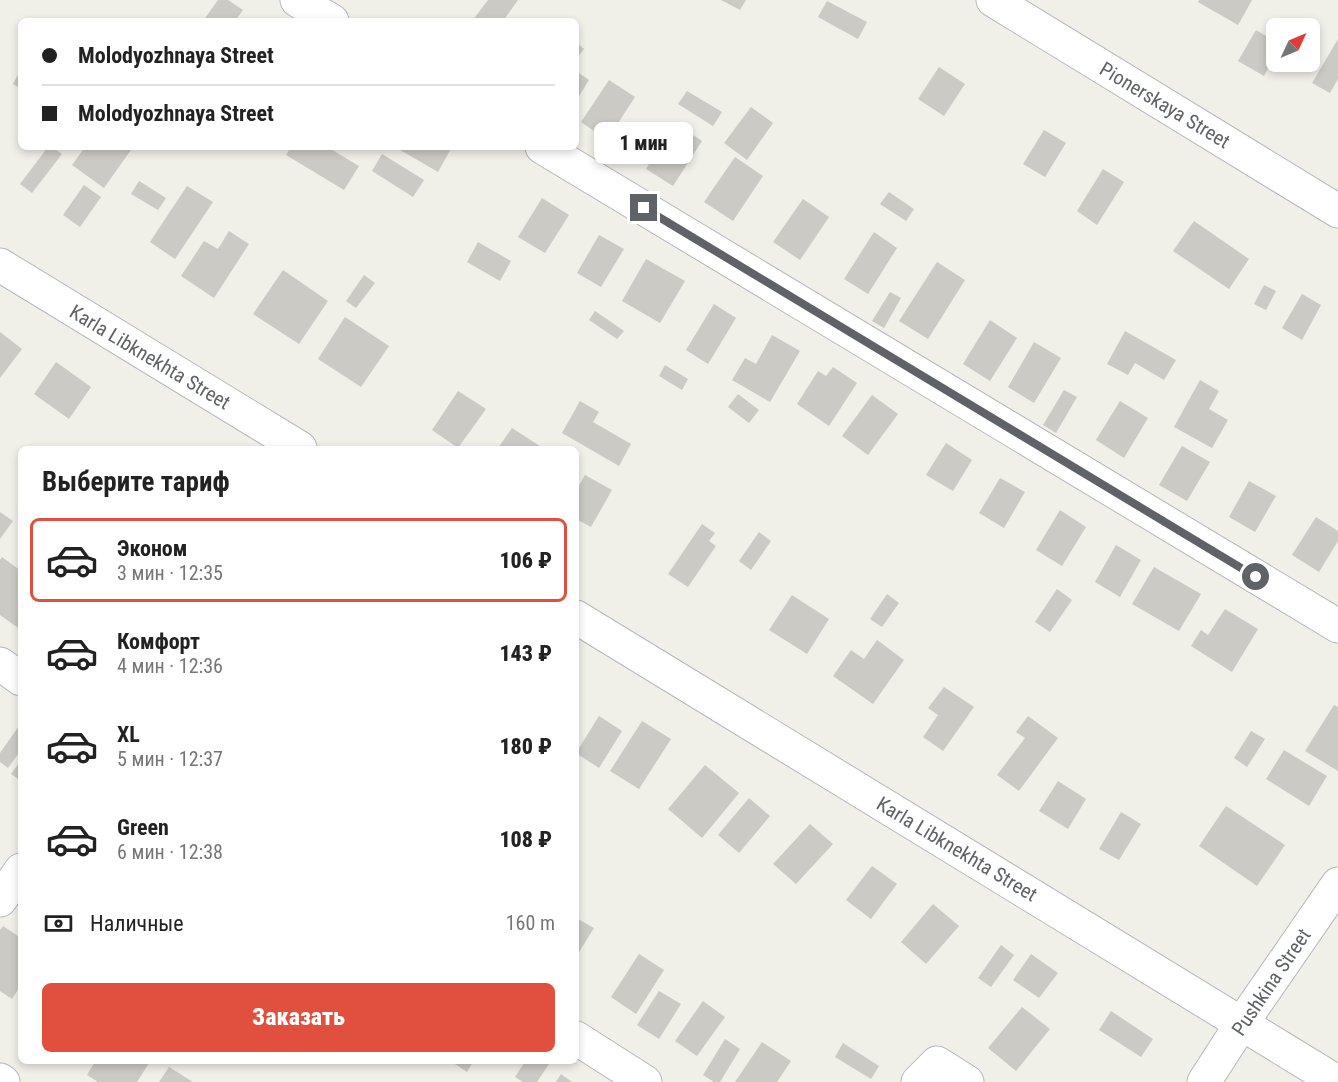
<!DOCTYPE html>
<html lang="ru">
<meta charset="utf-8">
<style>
:root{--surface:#fff;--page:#f2f2f2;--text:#222;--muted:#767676;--line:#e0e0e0;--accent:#e14f3e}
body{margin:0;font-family:"Roboto Condensed",sans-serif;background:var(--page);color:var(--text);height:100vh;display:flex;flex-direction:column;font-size:22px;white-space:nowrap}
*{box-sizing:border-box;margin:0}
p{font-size:20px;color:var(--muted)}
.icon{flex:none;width:33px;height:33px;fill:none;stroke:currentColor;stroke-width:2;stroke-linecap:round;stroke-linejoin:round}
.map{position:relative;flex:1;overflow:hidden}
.details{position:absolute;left:18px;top:446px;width:561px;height:618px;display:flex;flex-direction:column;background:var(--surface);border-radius:9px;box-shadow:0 3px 9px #0003}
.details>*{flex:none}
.hud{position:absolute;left:18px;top:18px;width:561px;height:132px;border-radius:9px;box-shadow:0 3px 9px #0003;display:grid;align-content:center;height:132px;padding:0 24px;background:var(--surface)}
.needle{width:39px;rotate:46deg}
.buttons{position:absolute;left:1266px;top:18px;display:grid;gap:12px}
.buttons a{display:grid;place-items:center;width:54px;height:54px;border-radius:9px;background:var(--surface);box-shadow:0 3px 9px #0003;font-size:30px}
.end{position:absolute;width:27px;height:27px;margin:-14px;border:8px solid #5f6367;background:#fff;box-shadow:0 0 0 3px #fff}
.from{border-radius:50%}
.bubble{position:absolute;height:42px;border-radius:9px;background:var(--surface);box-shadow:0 3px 9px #0003;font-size:20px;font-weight:800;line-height:42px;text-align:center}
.hud b{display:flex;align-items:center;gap:21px;height:57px;font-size:22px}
.hud b+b{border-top:2px solid var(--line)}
.hud i{width:15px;height:15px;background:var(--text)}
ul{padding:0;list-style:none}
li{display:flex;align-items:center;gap:18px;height:84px;margin:0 12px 9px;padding:0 12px;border:3px solid transparent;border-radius:9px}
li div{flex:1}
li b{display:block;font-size:22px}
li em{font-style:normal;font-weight:800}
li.selected{border-color:var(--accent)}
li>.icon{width:54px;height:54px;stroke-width:1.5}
h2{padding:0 24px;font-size:27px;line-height:72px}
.pay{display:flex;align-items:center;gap:15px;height:66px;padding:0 24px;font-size:22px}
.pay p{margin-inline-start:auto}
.cta{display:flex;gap:12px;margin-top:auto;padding:12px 24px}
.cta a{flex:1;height:69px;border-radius:9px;background:var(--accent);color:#fff;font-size:24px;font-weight:800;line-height:69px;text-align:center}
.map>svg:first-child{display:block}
.building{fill:#cccac4}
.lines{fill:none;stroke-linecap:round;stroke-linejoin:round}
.minor-casing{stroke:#b5b8bb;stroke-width:35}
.tertiary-casing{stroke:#b5b8bb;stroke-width:35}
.minor{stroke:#fff;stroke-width:33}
.tertiary{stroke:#fff;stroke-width:33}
.route{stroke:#5f6367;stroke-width:8}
.labels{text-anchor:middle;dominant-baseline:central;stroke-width:4.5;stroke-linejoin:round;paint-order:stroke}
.street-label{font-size:20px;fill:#5f6367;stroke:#fff}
</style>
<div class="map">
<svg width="1338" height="1082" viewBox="0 0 1338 1082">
<rect width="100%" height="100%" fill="#f0efe8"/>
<!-- building -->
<g class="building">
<path d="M218,0H228L243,10L235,21H203Z"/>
<path d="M488,0H518L503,21H472Z"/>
<path d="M721,0H746L740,10Z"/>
<path d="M1199,0H1252L1238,25L1198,2Z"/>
<path d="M827,1L867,22L858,39L818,17Z"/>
<path d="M1256,30L1276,42V54L1264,76L1238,61Z"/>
<path d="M1338,39V79L1330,93L1312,83Z"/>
<path d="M576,42L584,49L576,59Z"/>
<path d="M939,67L965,84L944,116L918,99Z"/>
<path d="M21,69V89L13,84Z"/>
<path d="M576,71L589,80L576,101Z"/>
<path d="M609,80L635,97L607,140L581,122Z"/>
<path d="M687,91L722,112L713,126L678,104Z"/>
<path d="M751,107L773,123L747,160L724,143Z"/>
<path d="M675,123L702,141L673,186L646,169Z"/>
<path d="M1044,130L1066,143L1045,177L1023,164Z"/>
<path d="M48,147H52L62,154L32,193L20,184Z"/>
<path d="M85,147H133L104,188L72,165Z"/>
<path d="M291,147H327L359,166L344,190L286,155Z"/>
<path d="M395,147H452L438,172Z"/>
<path d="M382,154L424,180L413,197L372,171Z"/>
<path d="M735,157L763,176L733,221L704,202Z"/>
<path d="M1103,169L1124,182L1097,225L1077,211Z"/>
<path d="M139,181L166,198L158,210L131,194Z"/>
<path d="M84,185L101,197L80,227L63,215Z"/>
<path d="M187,186L213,202L175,259L150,242Z"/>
<path d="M889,192L914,209L906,221L880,204Z"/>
<path d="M542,198L569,215L545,253L518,237Z"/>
<path d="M803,199L829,217L800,260L773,242Z"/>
<path d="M1194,221L1249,259L1229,289L1173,251Z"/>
<path d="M229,231L249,244L214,298L181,276L204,241L218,249Z"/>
<path d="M874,232L897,248L868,294L844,279Z"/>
<path d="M599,235L624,249L601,287L577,273Z"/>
<path d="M478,242L511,261L500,281L467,262Z"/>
<path d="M646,259L685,281L660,323L622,301Z"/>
<path d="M937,262L965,280L928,339L899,321Z"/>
<path d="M283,270L328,301L299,344L253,314Z"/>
<path d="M364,275L375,283L356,308L346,301Z"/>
<path d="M1264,285L1276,291L1266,310L1254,304Z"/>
<path d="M890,292L901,298L884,328L872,321Z"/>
<path d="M1302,294L1321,305L1302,340L1282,328Z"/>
<path d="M714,304L736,318L708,364L686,350Z"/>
<path d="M595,311L624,331L617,339L589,320Z"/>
<path d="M345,317L389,346L361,387L318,359Z"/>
<path d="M990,320L1017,338L990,381L963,364Z"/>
<path d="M1125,331L1176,360L1164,380L1135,363L1128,375L1107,364Z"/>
<path d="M0,332L22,349L0,378Z"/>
<path d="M772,335L800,351L770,402L732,380L745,358L756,364Z"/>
<path d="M1034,342L1061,358L1034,403L1008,387Z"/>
<path d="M56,362L91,387L69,419L34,394Z"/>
<path d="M665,365L688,379L682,390L659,376Z"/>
<path d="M833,367L857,383L829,426L797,404L818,371L826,376Z"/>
<path d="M1200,380L1219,391L1209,409L1228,420L1212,448L1174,427Z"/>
<path d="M1064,390L1077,397L1056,433L1043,425Z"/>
<path d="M458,391L486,409L458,448L432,430Z"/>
<path d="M738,394L759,410L749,423L728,407Z"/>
<path d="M872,395L898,414L868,455L842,436Z"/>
<path d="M580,401L599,412L593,422L631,444L619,466L562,433Z"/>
<path d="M1120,401L1148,418L1124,458L1096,440Z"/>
<path d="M512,428L543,448H498Z"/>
<path d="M946,443L972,460L953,491L926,475Z"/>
<path d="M1182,446L1210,462L1187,501L1159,485Z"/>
<path d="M585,475L612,490L591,527L576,519V491Z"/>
<path d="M1000,478L1025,492L1004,528L979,513Z"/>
<path d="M1249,481L1276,496L1255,532L1229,517Z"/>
<path d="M1060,510L1086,527L1062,566L1036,550Z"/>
<path d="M0,512L13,521L0,539Z"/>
<path d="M1316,517L1338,531V541L1319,572L1292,555Z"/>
<path d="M702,524L715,533L709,541L716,546L688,587L668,574Z"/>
<path d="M759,532L771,541L751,570L739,561Z"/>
<path d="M1116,545L1141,560L1120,597L1095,582Z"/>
<path d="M2,557L21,571V630L0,615V560Z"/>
<path d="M1154,567L1201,594L1179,631L1132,604Z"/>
<path d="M1057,589L1072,600L1050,632L1035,622Z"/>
<path d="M887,594L899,603L882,627L870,619Z"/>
<path d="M792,595L829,619L807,654L769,630Z"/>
<path d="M1225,609L1258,629L1232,672L1191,646L1201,630L1208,635Z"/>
<path d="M877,640L904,660L873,704L833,676L851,650L864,659Z"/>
<path d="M944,687L974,707L943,751L923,737L938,715L928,708Z"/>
<path d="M1334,705L1338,707V771L1305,751Z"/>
<path d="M599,716L622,731L599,768L576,753Z"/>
<path d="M1028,716L1058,738L1019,791L997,775L1025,738L1016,732Z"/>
<path d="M642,721L671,739L639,789L610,771Z"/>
<path d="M21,723V750L8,768L0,762V753Z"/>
<path d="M1251,731L1265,739L1247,767L1234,758Z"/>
<path d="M1284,750L1327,776L1309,806L1266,779Z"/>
<path d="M21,760V781L11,774Z"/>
<path d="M705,765L739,793L702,838L668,809Z"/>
<path d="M1058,781L1086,799L1068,829L1039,811Z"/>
<path d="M749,798L770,816L739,853L718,835Z"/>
<path d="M1226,806L1285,845L1257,886L1199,846Z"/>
<path d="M1121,812L1141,824L1119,860L1099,849Z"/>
<path d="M810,824L833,844L796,884L773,864Z"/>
<path d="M872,866L897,884L871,919L846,900Z"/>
<path d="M933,904L959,926L926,964L901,942Z"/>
<path d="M576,918L594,928L576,957Z"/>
<path d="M3,926L21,938V985L12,999L0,991V930Z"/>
<path d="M1001,945L1014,955L991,987L978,978Z"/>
<path d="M639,954L664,970L636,1014L611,997Z"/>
<path d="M1031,954L1058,973L1039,998L1013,980Z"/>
<path d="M659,991L681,1004L659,1039L637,1025Z"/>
<path d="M703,1001L725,1017L697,1056L675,1041Z"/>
<path d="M1022,1007L1050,1029L1016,1071L988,1048Z"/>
<path d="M1111,1011L1153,1039L1141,1057L1099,1030Z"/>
<path d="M725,1039L740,1049L720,1082H714L703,1075Z"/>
<path d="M762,1042L791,1061L777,1082H735Z"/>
<path d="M843,1043L879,1066L871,1079L835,1057Z"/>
<path d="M96,1060H151L137,1082H98L87,1075Z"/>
<path d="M449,1060H474L467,1072Z"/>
<path d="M526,1060H544L549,1064L537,1082H523L515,1077Z"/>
<path d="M169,1067L193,1082H159Z"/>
<path d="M561,1074L572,1082H556Z"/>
</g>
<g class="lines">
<defs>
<g id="minor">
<path d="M297,0L332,21"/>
<path d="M542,147L1338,626"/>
<path d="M0,265L300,448"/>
<path d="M576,617L1337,1082"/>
<path d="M0,664L21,679"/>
<path d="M0,900L21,870"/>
<path d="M576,1038L645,1082"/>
<path d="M918,1082L937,1063L967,1082"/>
</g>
<g id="tertiary">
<path d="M993,0L1338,211"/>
<path d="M0,1080L3,1082"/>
<path d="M1204,1082L1242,1023L1338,884"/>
</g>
</defs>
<!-- minor casing -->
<use href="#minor" class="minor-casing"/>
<!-- tertiary casing -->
<use href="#tertiary" class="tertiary-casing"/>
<!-- minor -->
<use href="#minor" class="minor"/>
<!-- tertiary -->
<use href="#tertiary" class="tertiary"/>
</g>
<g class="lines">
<!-- route -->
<path class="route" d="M644,208L1256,577"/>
</g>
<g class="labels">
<!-- street labels -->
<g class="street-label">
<text transform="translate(1165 105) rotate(31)">Pionerskaya Street</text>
<text transform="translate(150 357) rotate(31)">Karla Libknekhta Street</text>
<text transform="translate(957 849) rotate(31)">Karla Libknekhta Street</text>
<text transform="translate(1271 982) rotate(-56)">Pushkina Street</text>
</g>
</g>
</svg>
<div class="buttons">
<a><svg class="needle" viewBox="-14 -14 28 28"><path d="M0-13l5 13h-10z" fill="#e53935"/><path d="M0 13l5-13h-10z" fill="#767676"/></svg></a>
</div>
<i class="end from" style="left:1256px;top:577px"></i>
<i class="end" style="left:644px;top:208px"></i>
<div class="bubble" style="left:594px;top:122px;width:99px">1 мин</div>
<div class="hud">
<b><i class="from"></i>Molodyozhnaya Street</b>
<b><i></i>Molodyozhnaya Street</b>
</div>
<section class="details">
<h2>Выберите тариф</h2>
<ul>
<li class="selected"><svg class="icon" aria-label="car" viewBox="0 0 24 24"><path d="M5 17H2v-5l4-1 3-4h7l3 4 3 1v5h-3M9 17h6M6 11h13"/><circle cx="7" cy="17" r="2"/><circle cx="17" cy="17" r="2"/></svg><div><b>Эконом</b><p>3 мин · 12:35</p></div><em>106 ₽</em></li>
<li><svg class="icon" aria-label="car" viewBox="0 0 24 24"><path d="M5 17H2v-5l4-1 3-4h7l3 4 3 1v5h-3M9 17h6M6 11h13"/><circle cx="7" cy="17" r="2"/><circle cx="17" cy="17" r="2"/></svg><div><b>Комфорт</b><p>4 мин · 12:36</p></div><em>143 ₽</em></li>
<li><svg class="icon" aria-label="car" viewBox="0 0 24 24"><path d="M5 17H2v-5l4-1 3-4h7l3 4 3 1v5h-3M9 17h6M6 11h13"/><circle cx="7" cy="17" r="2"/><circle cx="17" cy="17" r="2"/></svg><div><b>XL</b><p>5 мин · 12:37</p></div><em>180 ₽</em></li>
<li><svg class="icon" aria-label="car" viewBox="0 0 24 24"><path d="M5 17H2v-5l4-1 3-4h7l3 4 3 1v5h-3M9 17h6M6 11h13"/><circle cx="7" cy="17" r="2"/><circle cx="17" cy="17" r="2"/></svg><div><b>Green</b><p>6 мин · 12:38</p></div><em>108 ₽</em></li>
</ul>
<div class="pay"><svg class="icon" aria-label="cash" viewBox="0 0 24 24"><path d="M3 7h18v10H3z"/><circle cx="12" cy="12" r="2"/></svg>Наличные<p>160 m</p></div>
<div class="cta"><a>Заказать</a></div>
</section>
</div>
